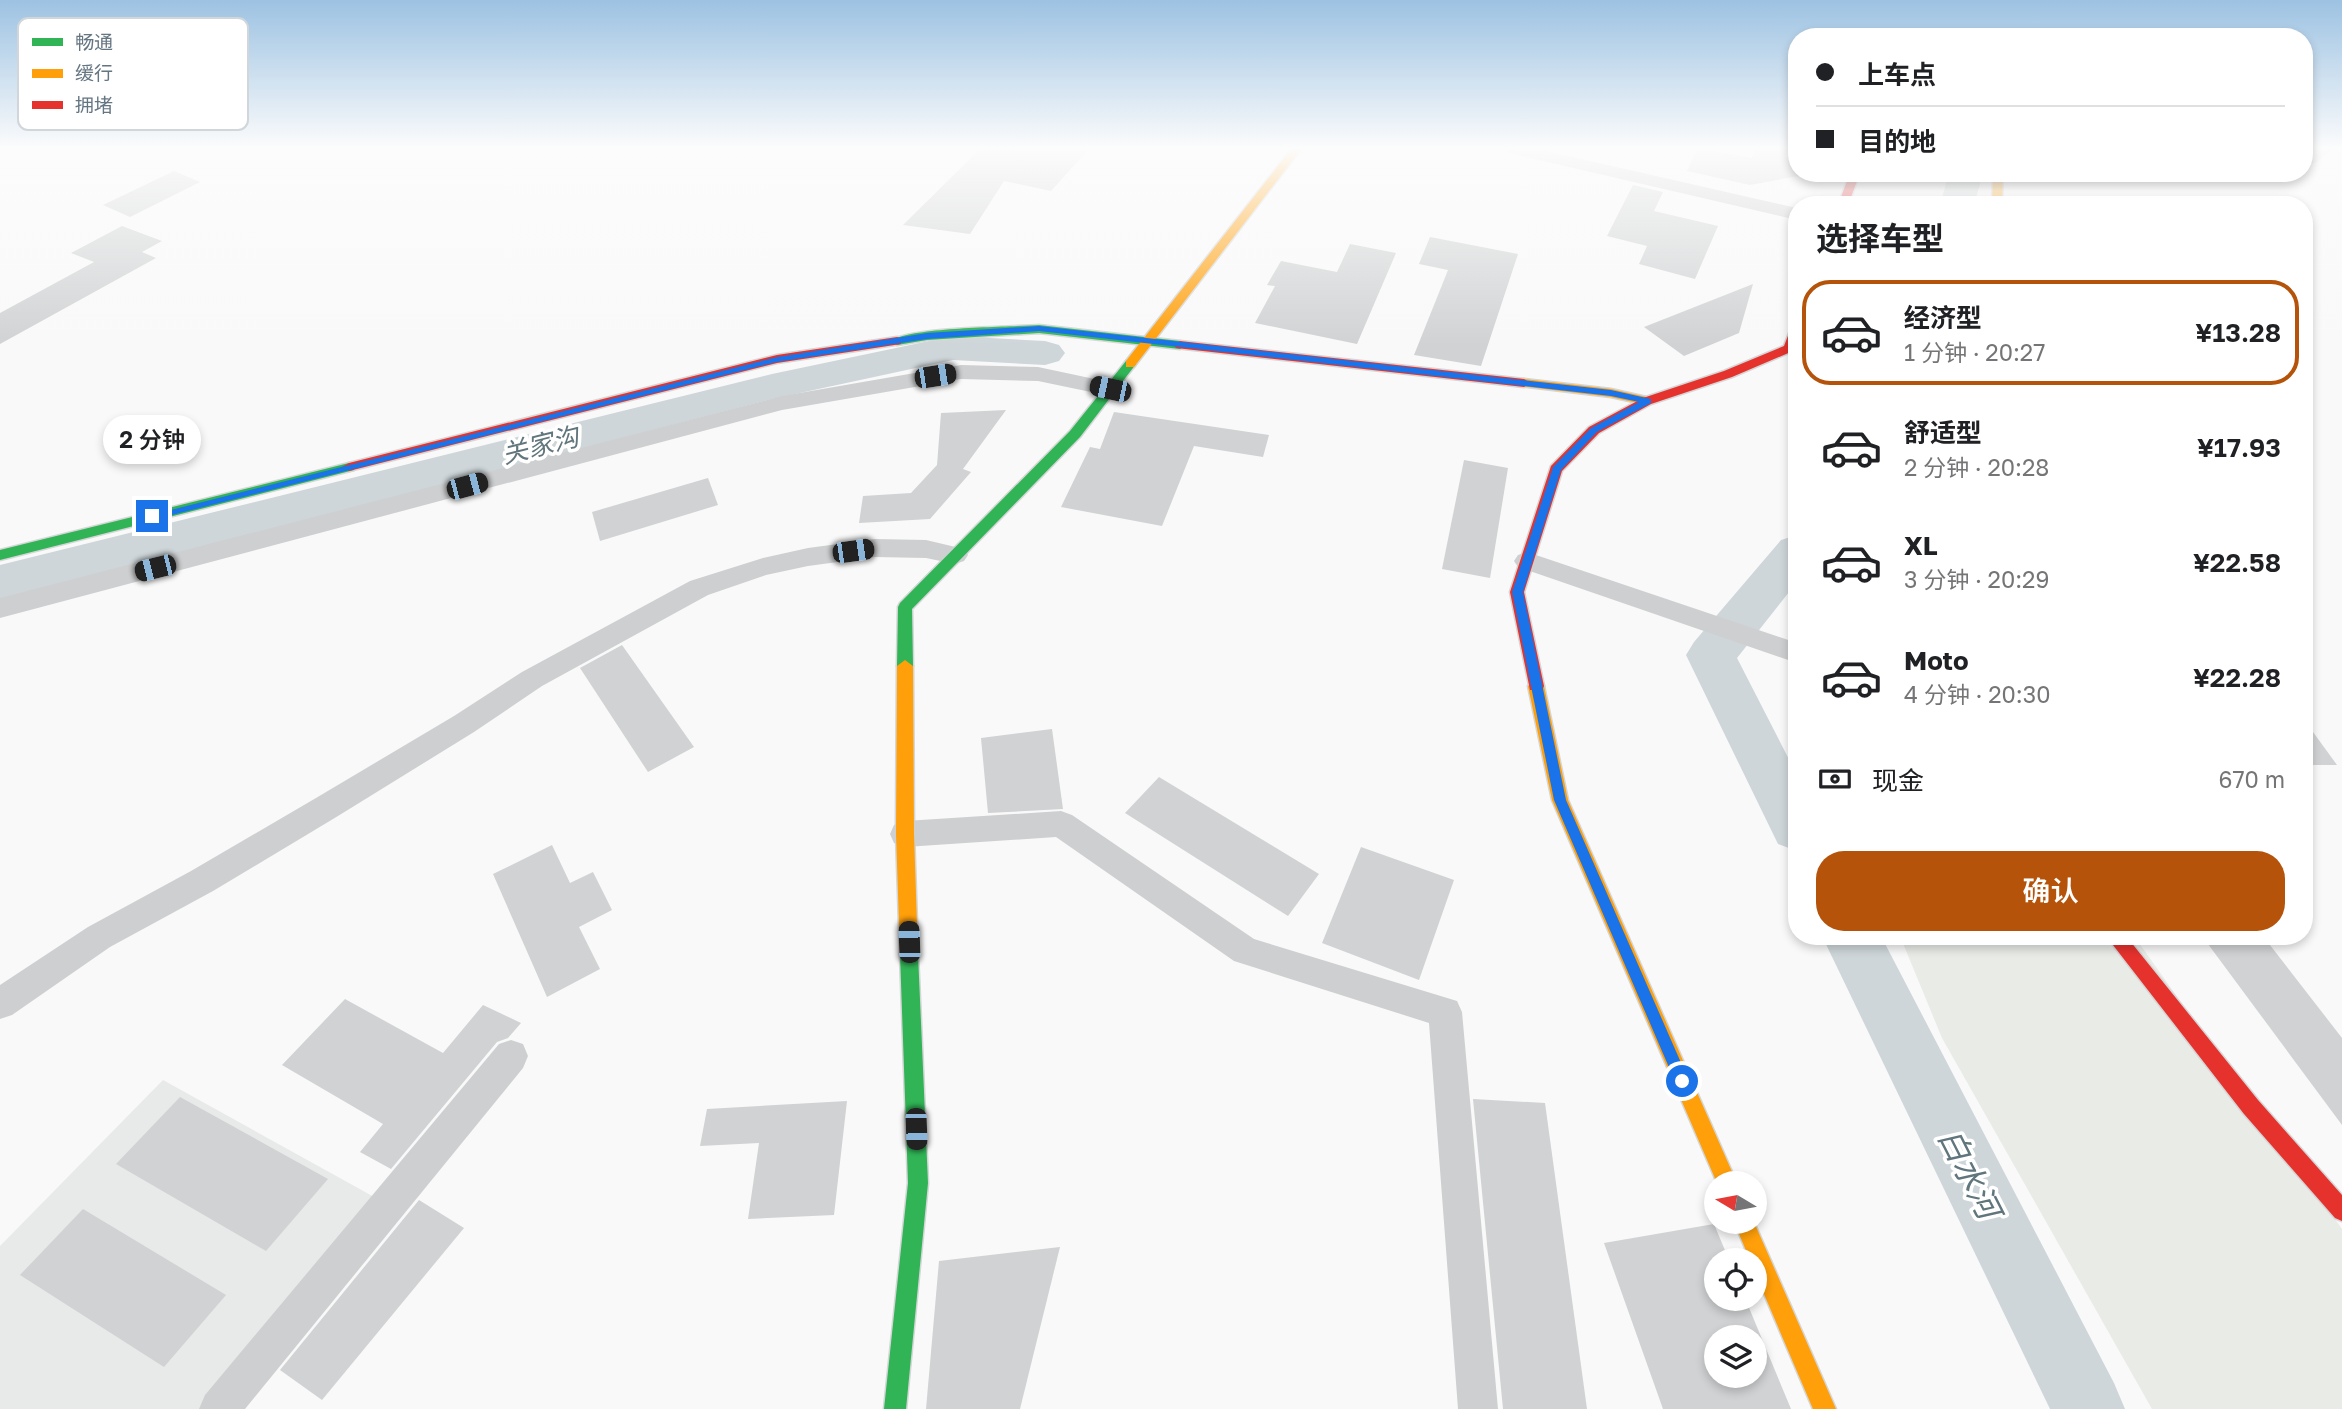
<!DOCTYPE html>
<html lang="zh">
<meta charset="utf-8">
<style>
:root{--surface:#fff;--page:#f6f6f6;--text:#202124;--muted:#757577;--line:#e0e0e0;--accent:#b45309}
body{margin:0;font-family:"Golos Text","Noto Sans SC",sans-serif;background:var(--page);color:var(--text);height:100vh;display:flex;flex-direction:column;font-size:26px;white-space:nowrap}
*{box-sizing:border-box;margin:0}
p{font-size:23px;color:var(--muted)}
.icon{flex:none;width:38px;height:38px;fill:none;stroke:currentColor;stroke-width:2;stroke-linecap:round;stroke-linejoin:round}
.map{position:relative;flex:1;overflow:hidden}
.sheet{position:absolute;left:1788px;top:196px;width:525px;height:749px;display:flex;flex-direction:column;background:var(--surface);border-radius:28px;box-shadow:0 4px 10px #0003}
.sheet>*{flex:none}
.guide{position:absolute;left:1788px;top:28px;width:525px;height:154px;border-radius:28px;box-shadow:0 4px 10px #0003;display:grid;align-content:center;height:154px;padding:0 28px;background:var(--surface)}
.needle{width:46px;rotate:280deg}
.buttons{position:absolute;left:1704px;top:1171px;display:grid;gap:14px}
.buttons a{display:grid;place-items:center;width:63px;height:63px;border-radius:50%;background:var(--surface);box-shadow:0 4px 10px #0003;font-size:35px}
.end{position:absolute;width:32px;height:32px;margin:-16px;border:9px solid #1a73e8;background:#fff;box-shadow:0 0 0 4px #fff}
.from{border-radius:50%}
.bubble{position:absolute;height:49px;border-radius:24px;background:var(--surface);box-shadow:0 4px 10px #0003;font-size:23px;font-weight:600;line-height:49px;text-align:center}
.car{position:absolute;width:21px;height:42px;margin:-21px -10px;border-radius:9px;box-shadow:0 0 5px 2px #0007;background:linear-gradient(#222 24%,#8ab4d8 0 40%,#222 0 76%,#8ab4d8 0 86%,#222 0)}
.guide b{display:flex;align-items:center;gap:24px;height:66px;font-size:26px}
.guide b+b{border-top:2px solid var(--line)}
.guide i{width:18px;height:18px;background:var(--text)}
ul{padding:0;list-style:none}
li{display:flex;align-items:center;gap:21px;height:105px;margin:0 14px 10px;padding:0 14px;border:4px solid transparent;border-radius:28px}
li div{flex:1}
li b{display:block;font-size:26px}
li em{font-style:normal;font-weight:600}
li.active{border-color:var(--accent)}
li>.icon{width:63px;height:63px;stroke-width:1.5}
h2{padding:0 28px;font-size:32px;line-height:84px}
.pay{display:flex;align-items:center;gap:18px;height:77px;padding:0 28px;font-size:26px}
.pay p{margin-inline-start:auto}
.primary-button{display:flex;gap:14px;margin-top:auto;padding:14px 28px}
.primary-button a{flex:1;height:80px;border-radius:28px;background:var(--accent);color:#fff;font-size:28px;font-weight:600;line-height:80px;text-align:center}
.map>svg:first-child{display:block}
.built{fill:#e8e9e9}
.green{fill:#e8ebe6}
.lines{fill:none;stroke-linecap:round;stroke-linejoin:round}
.river{fill:#ced6d9;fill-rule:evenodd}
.building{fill:#d0d2d3;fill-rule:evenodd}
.fast-casing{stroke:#d5d6d7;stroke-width:3}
.slow-casing{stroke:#d5d6d7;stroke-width:3}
.jam-casing{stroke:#d5d6d7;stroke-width:3}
.street{fill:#cecfd0;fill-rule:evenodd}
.fast{fill:#30b455;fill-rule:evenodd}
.slow{fill:#ff9f0a;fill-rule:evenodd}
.jam{fill:#e5322d;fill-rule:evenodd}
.route{fill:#1a73e8}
.labels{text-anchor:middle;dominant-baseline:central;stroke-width:7;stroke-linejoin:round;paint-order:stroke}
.water-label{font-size:26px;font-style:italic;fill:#60757c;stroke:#fff}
.near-water-label{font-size:32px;font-style:italic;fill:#60757c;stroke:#fff}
.key{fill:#fff;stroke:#d1d6da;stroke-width:2}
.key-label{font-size:19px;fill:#657683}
</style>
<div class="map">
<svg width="2342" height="1409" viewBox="0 0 2342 1409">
<rect width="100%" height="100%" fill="#f9f9f9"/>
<!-- built -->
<path class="built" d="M163,1080L376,1198L202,1409H0V1246Z"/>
<!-- green -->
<path class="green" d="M1900,936H2134L2342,1229V1409H2152L1942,1038Z"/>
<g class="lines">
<!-- river -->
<g class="river">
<path d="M1949,173H1983L1974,205H1940Z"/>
<path d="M953,336L1045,341L1059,345L1065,353L1059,361L1045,365L953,360L772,399L0,599V565L772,374Z"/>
<path d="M1797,535V582L1737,658L1797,775V851L1778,844L1686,655L1694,642L1781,540Z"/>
<path d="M1822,936H1881L2114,1383L2125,1409H2050Z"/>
</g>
</g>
<!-- building -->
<g class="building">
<path d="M981,148H1090L1051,191L1004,181L970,234L903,225Z"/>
<path d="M1697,148L1752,158L1755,148H1788L1785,157L1797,159V173H1814L1750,185L1687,171Z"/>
<path d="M174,171L200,182L130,217L103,205Z"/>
<path d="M1633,185L1663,192L1654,211L1718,226L1695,279L1639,264L1647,246L1607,236Z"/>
<path d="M122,226L162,241L142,252L156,258L0,344V313L94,262L71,253Z"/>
<path d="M1430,237L1518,254L1481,366L1414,355L1448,270L1419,264Z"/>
<path d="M1350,244L1396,253L1357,344L1255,323L1275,286L1267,285L1281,261L1337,272Z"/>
<path d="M1753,284L1739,333L1684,356L1644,327Z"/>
<path d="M1006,410L963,469L971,472L930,519L859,523L863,496L911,493L937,465L941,413Z"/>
<path d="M1114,412L1269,435L1263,457L1194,446L1162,526L1061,507L1090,447L1100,449Z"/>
<path d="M1464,460L1508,468L1490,578L1442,569Z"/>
<path d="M708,478L718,505L600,541L592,512Z"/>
<path d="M622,645L694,747L648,772L580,668Z"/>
<path d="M2305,721L2337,765H2305Z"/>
<path d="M1052,729L1063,809L988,813L981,738Z"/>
<path d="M1159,777L1319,874L1288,916L1125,813Z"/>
<path d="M552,845L570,883L593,872L612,910L579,927L600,969L547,997L493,874Z"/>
<path d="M1361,847L1454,880L1419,980L1322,943Z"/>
<path d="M2202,936H2263L2342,1038V1125Z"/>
<path d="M345,999L443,1053L483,1005L521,1023L508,1038L497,1042L391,1169L360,1152L383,1124L282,1065Z"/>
<path d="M180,1097L328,1179L266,1251L116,1164Z"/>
<path d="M1473,1099L1545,1103L1587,1409H1503Z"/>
<path d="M847,1101L834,1215L748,1219L759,1143L700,1146L707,1109Z"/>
<path d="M419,1200L464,1228L322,1400L280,1370Z"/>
<path d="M83,1209L226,1295L164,1367L20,1275Z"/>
<path d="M1714,1224L1729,1260H1717V1298H1745L1791,1409H1663L1604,1243ZM1717,1337H1755V1376H1717Z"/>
<path d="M1060,1247L1020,1409H926L939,1261Z"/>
</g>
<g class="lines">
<defs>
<g id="fast">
<path d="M1039,325L1180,341L1186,345L1180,349L1039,333L927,340L897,345L891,341C909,327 1011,327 1039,325Z"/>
<path d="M1130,360L1136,364L1080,437L912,609L913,666L910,670H900L897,666L898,607L900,603L1070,431L1126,361Z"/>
<path d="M349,463L354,464V470L0,560V550Z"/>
<path d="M909,946L915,948L918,954L928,1183L906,1409H884L908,1183L900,954L903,948Z"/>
</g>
<g id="slow">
<path d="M1292,148H1302L1134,367H1126V361Z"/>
<path d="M1993,173H2003L2002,205H1992Z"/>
<path d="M1524,379L1611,389L1651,398L1653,401L1647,405L1611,397L1520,386L1518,383Z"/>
<path d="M905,660L913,666L914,834L918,954L915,960L909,962L903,960L900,954L896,834L897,666Z"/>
<path d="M1536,680L1544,686L1568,800L1737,1183H1717L1552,800L1528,686Z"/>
<path d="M1734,1222H1754L1836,1409H1813L1755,1273V1260H1750Z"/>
</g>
<g id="jam">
<path d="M1850,173H1860L1848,205H1838Z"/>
<path d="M1797,324V343L1793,351L1732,377L1651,404L1599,433L1562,471L1524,592L1544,686L1542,690H1530L1510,592L1551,466L1589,427L1643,398L1724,371L1784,346L1791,328Z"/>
<path d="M897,337L901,338V344L777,363L349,471L342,467L349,463L777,355Z"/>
<path d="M1180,341L1524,379L1530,383L1524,387L1176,348L1174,345Z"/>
<path d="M2106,936H2126L2258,1100L2342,1195V1221L2335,1218L2244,1114Z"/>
</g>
</defs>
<!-- fast casing -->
<use href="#fast" class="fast-casing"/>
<!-- slow casing -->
<use href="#slow" class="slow-casing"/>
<!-- jam casing -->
<use href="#jam" class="jam-casing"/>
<!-- street -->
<g class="street">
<path d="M1500,148H1533L1797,208V220L1509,153Z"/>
<path d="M2313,148H2334L2315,163H2305V154Z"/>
<path d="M961,365L1038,367L1118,384L1121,389L1118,394L1110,396L1038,381L961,379L782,410L0,618V598L782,396Z"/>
<path d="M875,539L926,540L964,549L968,555L964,561L955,564L926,558L875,557L808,566L766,575L708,595L542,686L474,732L338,816L213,891L110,947L12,1015L0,1019V985L88,927L191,871L316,798L454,716L522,672L690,581L763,558L808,548Z"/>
<path d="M1527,552L1797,643V663L1518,567L1514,561L1518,555Z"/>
<path d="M1061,811L1072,815L1254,939L1457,1001L1462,1012L1498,1409H1458L1429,1023L1234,961L1056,837L905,847L894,843L890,834L894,825L905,821Z"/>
<path d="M511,1040L523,1044L528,1056L523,1068L245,1409H199L205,1395L499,1044Z"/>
</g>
<!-- fast -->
<use href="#fast" class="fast"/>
<!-- slow -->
<use href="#slow" class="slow"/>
<!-- jam -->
<use href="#jam" class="jam"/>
</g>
<!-- sky -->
<linearGradient id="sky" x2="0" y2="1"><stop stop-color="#9dc2e2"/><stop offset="0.43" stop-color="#fcfcfc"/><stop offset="1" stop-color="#fcfcfc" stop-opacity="0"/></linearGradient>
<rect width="2342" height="345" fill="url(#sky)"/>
<!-- route -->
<path class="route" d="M1039,326L1611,390L1651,399V403L1597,432L1561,470L1523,592L1566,800L1689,1081L1687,1086H1677L1554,800L1512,592L1553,467L1591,428L1639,402L1611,396L1039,331L927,339L777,362L152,520L147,516L777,357L927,333Z"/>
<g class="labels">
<!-- water labels -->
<g class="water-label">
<text transform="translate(540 445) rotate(-14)">关家沟</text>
</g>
<!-- near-water labels -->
<g class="near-water-label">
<text transform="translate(1970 1173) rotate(63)">白水河</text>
</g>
</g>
<!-- legend -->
<rect x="18" y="18" width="230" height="112" rx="10" class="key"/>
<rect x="32" y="38" width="31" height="8" fill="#30b455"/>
<rect x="32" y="69" width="31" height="9" fill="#ff9f0a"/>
<rect x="32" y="101" width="31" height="8" fill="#e5322d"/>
<g class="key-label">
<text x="75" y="49">畅通</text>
<text x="75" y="80">缓行</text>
<text x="75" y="112">拥堵</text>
</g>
</svg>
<div class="buttons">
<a><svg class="needle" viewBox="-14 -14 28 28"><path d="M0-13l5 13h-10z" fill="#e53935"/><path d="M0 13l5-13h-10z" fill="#757577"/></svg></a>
<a><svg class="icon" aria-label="locate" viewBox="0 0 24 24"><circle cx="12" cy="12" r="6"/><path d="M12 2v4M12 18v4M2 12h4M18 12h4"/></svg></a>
<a><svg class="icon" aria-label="layers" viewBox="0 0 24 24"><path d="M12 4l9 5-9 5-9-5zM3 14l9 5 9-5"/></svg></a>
</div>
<i class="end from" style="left:1682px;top:1081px"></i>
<i class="end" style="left:152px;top:516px"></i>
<div class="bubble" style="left:103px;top:415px;width:98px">2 分钟</div>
<i class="car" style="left:935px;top:376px;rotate:81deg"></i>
<i class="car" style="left:1110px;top:389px;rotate:282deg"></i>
<i class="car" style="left:467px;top:486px;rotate:75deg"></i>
<i class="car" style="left:853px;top:551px;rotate:82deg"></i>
<i class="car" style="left:155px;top:568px;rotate:256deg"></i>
<i class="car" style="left:909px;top:942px;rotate:358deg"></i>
<i class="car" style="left:916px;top:1129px;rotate:178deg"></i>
<div class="guide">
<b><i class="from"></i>上车点</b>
<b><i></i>目的地</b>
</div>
<section class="sheet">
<h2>选择车型</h2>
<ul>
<li class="active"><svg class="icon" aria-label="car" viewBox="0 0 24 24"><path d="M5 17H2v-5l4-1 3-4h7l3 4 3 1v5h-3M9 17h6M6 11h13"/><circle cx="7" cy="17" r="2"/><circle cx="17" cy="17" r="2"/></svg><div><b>经济型</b><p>1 分钟 · 20:27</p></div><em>¥13.28</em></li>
<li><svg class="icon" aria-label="car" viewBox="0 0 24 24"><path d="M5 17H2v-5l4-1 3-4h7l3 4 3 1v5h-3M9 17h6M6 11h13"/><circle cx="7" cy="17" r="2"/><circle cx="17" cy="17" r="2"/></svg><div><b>舒适型</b><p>2 分钟 · 20:28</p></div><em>¥17.93</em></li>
<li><svg class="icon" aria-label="car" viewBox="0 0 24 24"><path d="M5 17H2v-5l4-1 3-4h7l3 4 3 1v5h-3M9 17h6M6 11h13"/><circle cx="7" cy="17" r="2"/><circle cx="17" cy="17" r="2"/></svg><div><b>XL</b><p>3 分钟 · 20:29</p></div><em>¥22.58</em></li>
<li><svg class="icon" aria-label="car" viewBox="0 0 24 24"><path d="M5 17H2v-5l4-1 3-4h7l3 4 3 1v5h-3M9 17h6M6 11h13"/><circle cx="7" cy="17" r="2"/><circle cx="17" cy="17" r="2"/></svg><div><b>Moto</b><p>4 分钟 · 20:30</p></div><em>¥22.28</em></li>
</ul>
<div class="pay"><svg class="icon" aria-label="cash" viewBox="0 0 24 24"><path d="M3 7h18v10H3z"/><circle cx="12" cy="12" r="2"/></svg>现金<p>670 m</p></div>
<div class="primary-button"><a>确认</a></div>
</section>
</div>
